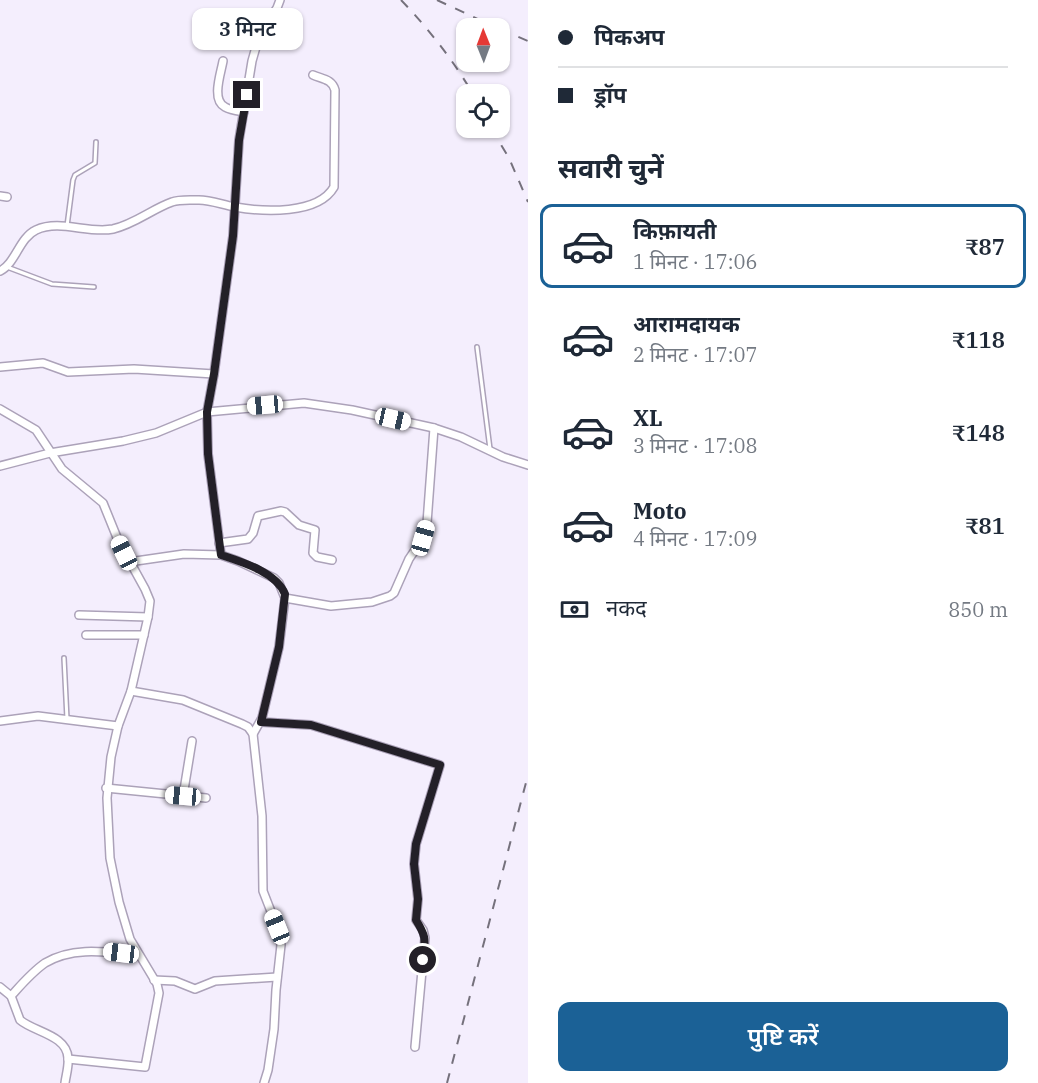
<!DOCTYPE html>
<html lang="hi">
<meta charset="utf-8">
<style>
:root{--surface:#fff;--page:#f6f6f7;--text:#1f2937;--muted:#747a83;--line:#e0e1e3;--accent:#1b6196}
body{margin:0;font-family:"IBM Plex Serif","Noto Sans Devanagari",serif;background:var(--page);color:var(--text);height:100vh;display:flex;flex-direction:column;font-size:22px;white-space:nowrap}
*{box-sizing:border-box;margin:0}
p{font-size:20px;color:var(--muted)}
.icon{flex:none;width:33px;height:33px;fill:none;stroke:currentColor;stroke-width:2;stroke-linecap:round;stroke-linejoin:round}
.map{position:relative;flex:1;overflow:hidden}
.details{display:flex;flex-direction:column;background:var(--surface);width:510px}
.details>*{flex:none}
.banner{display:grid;align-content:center;height:132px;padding:0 30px;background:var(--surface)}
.needle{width:39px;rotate:359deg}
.fabs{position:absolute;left:456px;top:18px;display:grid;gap:12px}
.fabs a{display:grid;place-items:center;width:54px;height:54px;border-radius:12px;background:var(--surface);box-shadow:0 2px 4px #0004;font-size:30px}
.end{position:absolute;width:27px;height:27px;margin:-14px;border:8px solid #232028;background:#fff;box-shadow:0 0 0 3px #fff}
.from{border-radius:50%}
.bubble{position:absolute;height:42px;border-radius:12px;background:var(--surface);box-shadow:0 2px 4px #0004;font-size:20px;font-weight:600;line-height:42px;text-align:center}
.car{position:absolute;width:18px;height:36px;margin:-18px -9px;border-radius:8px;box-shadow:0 0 4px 2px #0007;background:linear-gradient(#fff 24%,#345 0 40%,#fff 0 76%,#345 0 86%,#fff 0)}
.banner b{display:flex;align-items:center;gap:21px;height:57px;font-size:22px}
.banner b+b{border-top:2px solid var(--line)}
.banner i{width:15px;height:15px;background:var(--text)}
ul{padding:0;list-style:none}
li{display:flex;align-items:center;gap:18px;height:84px;margin:0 12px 9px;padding:0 18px;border:3px solid transparent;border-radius:12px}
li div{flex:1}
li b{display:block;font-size:22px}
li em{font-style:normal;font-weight:600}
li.selected{border-color:var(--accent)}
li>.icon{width:54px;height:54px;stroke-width:1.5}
h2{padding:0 30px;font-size:27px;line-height:72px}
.pay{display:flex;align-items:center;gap:15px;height:66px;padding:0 30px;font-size:22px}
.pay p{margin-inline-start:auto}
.cta{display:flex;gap:12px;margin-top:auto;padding:12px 30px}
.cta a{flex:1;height:69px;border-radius:12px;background:var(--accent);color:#fff;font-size:24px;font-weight:600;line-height:69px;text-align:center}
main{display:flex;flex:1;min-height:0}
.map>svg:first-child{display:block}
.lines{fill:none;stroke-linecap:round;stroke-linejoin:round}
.lane-casing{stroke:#aca2b9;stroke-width:6}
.street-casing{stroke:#aca2b9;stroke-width:10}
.lane{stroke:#fff;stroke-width:3}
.street{stroke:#fff;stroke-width:7}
.rail{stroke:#75717c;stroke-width:2;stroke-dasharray:10 10;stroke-linecap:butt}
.route{stroke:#232028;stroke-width:8}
</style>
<main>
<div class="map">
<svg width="528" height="1083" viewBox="0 0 528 1083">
<rect width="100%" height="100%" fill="#f4eefd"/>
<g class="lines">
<defs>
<g id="lane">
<path d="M67,226L73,180L75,175L95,163L96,142"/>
<path d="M7,267L52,284L94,287"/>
<path d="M477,347L490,449"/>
<path d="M64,658L67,719"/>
</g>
<g id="street">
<path d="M223,61C221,73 211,100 225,107C230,110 238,111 244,112"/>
<path d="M0,196L7,197"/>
<path d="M0,271C16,263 19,238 36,230C60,219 88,234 113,229C135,224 152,209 172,202C179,199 191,200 199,200C211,200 223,205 235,207C263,212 318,215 334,187L335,90C332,79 322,79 313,75"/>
<path d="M0,367L43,363L68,372L134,369L214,374"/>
<path d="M0,409L36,430L62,469L103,503L118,540L145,589L150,601L148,617L131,691L118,726L111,757L107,798L110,858L119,902L130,939L157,984L159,993L145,1067L68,1059"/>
<path d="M0,466L50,453L123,441L156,433L207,412L304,403L352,410L434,428L461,437L503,457L528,465"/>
<path d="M219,543L248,539L253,533L258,516L281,511L285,512L299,525L315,530L313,553L317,557L332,560"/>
<path d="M221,555L208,454L207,412L214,374L233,236L239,140L252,61L260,33L277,8L280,0"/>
<path d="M129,562L184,554L221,555L238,561L274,578L279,583L285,598L279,647L262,718L253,734"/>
<path d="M285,598L331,606L372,602L390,596L394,593L409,559L423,538L427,523L434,428"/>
<path d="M79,615L148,617"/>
<path d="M86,635H144"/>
<path d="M131,691L183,700L242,724L248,727L253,734L262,816L263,891L277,927L281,945L276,990L274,1029L268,1070L264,1083"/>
<path d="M0,721L38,716L118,726"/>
<path d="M261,722L311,725L440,765L416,844L414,864L418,899L416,920L423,930L425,938L415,1047"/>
<path d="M106,788L206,798"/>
<path d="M183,796L192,741"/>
<path d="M154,980L175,981L195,989L215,981L277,977"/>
<path d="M0,987L11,996L20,1020C34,1032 67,1035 68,1058C69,1066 66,1075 65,1083"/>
<path d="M11,996C21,985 32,972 45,963C73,946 107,952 138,955"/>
</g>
</defs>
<!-- lane casing -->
<use href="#lane" class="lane-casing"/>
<!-- street casing -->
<use href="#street" class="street-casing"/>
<!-- lane -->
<use href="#lane" class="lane"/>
<!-- street -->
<use href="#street" class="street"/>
<!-- rail -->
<g class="rail">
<path d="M401,0C428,28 453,60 473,94"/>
<path d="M437,0L497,28"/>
<path d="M500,29L528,41"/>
<path d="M491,128L509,158L528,202"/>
<path d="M447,1083L528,775"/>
</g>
</g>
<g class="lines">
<!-- route -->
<path class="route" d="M247,95L239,140L233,236L214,374L207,412L208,454L221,555C242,562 276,572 285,594L279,647L261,722L311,725L440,765L416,844L414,864L418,899L416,920C427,938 425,939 423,960"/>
</g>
</svg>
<div class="fabs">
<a><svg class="needle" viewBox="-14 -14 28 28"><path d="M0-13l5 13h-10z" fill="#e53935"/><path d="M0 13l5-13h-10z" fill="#747a83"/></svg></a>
<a><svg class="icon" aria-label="locate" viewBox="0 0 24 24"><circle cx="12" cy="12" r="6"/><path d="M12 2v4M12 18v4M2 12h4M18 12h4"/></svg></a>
</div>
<i class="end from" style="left:423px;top:960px"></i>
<i class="end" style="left:247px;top:95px"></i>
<div class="bubble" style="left:192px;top:8px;width:111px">3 मिनट</div>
<i class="car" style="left:265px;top:405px;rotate:265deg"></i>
<i class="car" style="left:393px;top:419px;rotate:103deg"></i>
<i class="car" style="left:423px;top:538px;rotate:16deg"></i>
<i class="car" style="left:124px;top:553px;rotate:334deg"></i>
<i class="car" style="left:183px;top:796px;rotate:275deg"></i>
<i class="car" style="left:277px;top:927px;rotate:338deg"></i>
<i class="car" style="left:121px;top:953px;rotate:277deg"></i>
</div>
<section class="details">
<div class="banner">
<b><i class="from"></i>पिकअप</b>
<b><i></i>ड्रॉप</b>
</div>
<h2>सवारी चुनें</h2>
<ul>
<li class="selected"><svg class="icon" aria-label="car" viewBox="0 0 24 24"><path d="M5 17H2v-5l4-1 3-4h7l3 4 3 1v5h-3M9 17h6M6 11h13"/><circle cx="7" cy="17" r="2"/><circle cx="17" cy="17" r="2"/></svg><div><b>किफ़ायती</b><p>1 मिनट · 17:06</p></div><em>₹87</em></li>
<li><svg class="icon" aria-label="car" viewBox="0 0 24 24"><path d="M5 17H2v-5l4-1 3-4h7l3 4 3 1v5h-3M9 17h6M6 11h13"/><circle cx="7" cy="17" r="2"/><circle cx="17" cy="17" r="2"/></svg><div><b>आरामदायक</b><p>2 मिनट · 17:07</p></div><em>₹118</em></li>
<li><svg class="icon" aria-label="car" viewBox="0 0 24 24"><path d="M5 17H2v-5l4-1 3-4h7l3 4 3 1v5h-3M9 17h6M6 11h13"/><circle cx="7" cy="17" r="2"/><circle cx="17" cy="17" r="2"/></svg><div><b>XL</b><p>3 मिनट · 17:08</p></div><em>₹148</em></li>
<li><svg class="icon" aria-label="car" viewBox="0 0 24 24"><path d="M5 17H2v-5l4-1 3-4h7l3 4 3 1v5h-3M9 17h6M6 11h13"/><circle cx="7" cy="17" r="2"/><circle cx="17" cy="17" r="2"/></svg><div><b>Moto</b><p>4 मिनट · 17:09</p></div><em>₹81</em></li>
</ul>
<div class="pay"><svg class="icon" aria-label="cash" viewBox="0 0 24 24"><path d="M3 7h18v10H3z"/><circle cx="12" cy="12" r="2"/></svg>नकद<p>850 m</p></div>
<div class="cta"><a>पुष्टि करें</a></div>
</section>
</main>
